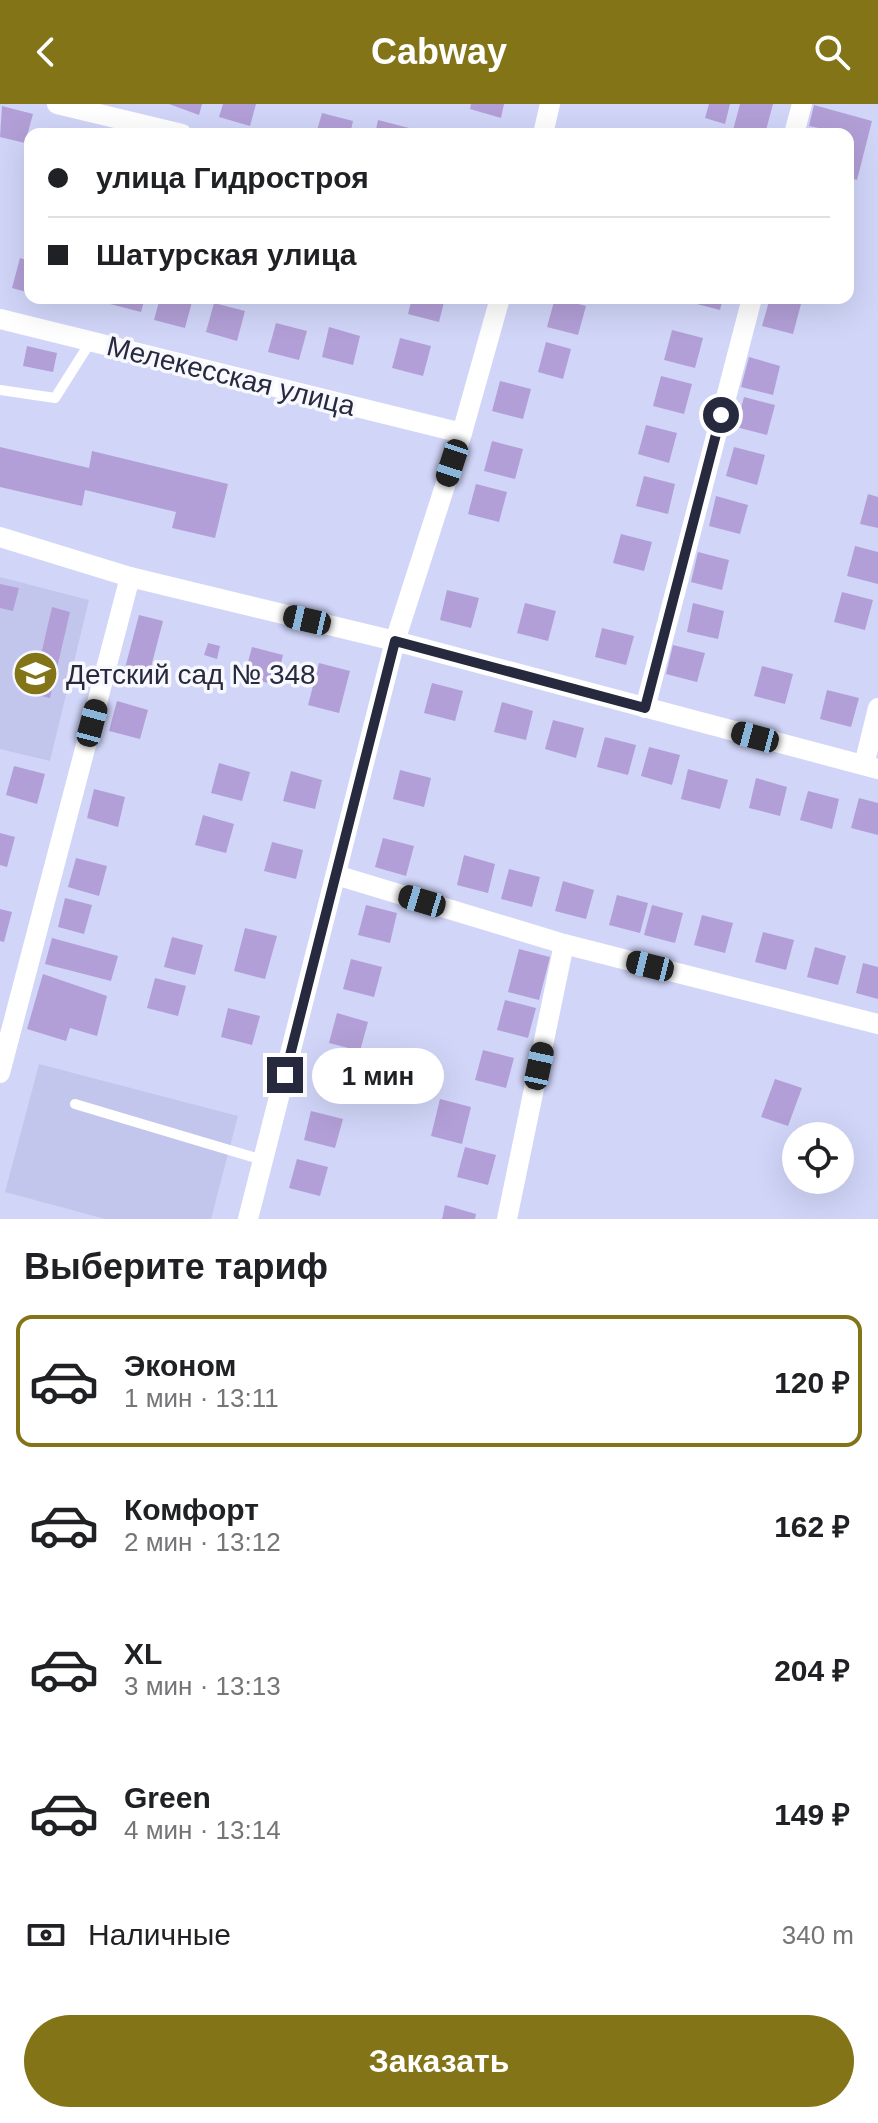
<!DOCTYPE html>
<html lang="ru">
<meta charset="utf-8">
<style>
:root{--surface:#fff;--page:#f2f2f2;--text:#202124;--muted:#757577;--line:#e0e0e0;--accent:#837417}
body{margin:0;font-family:Arial,sans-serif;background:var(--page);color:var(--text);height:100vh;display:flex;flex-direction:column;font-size:30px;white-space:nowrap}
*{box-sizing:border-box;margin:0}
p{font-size:26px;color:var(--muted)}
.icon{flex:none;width:44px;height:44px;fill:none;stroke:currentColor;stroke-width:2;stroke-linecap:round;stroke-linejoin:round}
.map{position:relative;height:1115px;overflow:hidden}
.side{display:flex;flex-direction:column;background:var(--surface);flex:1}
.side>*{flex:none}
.guide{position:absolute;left:24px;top:24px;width:830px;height:176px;border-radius:16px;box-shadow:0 8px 32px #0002;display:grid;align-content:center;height:176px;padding:0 24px;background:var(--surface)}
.tools{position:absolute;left:782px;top:1018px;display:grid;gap:16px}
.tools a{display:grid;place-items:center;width:72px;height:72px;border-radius:50%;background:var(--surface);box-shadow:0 8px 32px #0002;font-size:40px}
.end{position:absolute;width:36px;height:36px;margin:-18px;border:10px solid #27293f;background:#fff;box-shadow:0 0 0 4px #fff}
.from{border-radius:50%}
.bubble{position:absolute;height:56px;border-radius:28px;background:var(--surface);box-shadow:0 8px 32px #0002;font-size:26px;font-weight:700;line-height:56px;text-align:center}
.car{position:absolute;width:24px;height:48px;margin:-24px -12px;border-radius:10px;box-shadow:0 0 6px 2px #0007;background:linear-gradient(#222 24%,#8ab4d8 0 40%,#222 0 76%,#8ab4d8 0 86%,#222 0)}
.guide b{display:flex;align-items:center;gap:28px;height:76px;font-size:30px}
.guide b+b{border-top:2px solid var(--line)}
.guide i{width:20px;height:20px;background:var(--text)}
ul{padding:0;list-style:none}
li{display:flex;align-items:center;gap:24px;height:132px;margin:0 16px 12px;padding:0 8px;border:4px solid transparent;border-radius:16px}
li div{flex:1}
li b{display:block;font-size:30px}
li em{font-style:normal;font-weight:700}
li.selected{border-color:var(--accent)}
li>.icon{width:72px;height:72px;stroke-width:1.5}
h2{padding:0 24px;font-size:36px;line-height:96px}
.pay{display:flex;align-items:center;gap:20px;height:88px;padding:0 24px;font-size:30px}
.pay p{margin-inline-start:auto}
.action{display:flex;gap:16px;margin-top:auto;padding:16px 24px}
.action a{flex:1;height:92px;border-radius:48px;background:var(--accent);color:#fff;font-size:32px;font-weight:700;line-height:92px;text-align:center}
header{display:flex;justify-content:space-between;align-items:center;height:104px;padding:0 24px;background:var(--accent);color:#fff;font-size:36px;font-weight:700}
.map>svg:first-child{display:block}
.built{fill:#c2c6ed}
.building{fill:#b29fd7}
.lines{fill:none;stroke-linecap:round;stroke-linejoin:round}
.lane{stroke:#fff;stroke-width:10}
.street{stroke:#fff;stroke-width:20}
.route{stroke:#27293f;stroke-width:10}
.labels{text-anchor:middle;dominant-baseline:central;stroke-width:7;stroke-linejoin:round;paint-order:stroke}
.street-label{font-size:28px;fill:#27293f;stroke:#f8f9ff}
.poi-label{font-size:28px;fill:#27293f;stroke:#f8f9ff;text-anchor:start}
</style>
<header><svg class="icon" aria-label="back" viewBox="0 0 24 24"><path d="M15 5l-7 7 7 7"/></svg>Cabway<svg class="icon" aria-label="search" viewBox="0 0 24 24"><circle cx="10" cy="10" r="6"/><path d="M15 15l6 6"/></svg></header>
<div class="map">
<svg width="878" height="1115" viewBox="0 0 878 1115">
<rect width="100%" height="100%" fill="#d1d6f9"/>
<!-- built -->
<g class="built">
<path d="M0,473L89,496L50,657L0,645Z"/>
<path d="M39,960L238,1012L211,1115H105L5,1088Z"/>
</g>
<!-- building -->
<g class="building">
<path d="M169,0H202L199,11Z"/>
<path d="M223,0H256L250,22L219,13Z"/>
<path d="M471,0H504L501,14L470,5Z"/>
<path d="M709,0H730L725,20L705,14Z"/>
<path d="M740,0H773L765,30H732Z"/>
<path d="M814,1L872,17L857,76L848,73V30L809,22Z"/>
<path d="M2,2L33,10L25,39L0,33Z"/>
<path d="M322,9L353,17L350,30H316Z"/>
<path d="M378,16L409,24L408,30H375Z"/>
<path d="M20,154L30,157V189L12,184Z"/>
<path d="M112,194H145L141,208L110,200Z"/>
<path d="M160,194H193L185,224L154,216Z"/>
<path d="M412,194H445L439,218L408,210Z"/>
<path d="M555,194L586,202L578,231L547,223Z"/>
<path d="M690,194H723L720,206L689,198Z"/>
<path d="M770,194L801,200L793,230L762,222Z"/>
<path d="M214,199L245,207L237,237L206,228Z"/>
<path d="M276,219L307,227L299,256L268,248Z"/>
<path d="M329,223L360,232L353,261L322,253Z"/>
<path d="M672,226L703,234L695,264L664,256Z"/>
<path d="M400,234L431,242L423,272L392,264Z"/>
<path d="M546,238L571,245L563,275L538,268Z"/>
<path d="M27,242L57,249L53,268L23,262Z"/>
<path d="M749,253L780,262L773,291L741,283Z"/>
<path d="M661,272L692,280L684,310L653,302Z"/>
<path d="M500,277L531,285L523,315L492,307Z"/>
<path d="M744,293L775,301L767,331L736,323Z"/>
<path d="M646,321L677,329L669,359L638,350Z"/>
<path d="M492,337L523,345L515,375L484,367Z"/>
<path d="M0,343L89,364L92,347L228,380L215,434L172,424L176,408L85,386L82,402L0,383Z"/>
<path d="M734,343L765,351L757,381L726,372Z"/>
<path d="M644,372L675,380L668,410L636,402Z"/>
<path d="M476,380L507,388L499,418L468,410Z"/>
<path d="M868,390L878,393V424L860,420Z"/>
<path d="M716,392L748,401L740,430L709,422Z"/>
<path d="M621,430L652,438L644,467L613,459Z"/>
<path d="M855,442L878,448V480L847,472Z"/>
<path d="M698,448L729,456L722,486L691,478Z"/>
<path d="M0,480L19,484L13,507L0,504Z"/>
<path d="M447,486L479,494L471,524L440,516Z"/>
<path d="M842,488L873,496L865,526L834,518Z"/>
<path d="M525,499L556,507L548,537L517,529Z"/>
<path d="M693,499L724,507L718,535L687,528Z"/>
<path d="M52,503L70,508L50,594L32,590Z"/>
<path d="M139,511L163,517L149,571L125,564Z"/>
<path d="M602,524L634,532L626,561L595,553Z"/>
<path d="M208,539L220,542L217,555L204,551Z"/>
<path d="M673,541L705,549L697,578L666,570Z"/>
<path d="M252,543L283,551L276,581L244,573Z"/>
<path d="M319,559L350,567L339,609L308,601Z"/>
<path d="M762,562L793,570L785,600L754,592Z"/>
<path d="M432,579L463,587L455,617L424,609Z"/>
<path d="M827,586L859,594L851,623L820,615Z"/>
<path d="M117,597L148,606L140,635L109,627Z"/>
<path d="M502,598L533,607L526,636L494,628Z"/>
<path d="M553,616L584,624L576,654L545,645Z"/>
<path d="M605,633L636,641L628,671L597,663Z"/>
<path d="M649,643L680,651L672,681L641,672Z"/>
<path d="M219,659L250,668L242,697L211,689Z"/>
<path d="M14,662L45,670L37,700L6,691Z"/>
<path d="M688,665L728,676L720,705L681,695Z"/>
<path d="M400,666L431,674L424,703L393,695Z"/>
<path d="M291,667L322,676L315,705L283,697Z"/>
<path d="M756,674L787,683L780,712L749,704Z"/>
<path d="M94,685L125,693L118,723L87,714Z"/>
<path d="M808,687L839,695L832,725L800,716Z"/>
<path d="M859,694L878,699V731L851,724Z"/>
<path d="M203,711L234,720L226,749L195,741Z"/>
<path d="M0,729L15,733L7,763L0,761Z"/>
<path d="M383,734L414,742L406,772L375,763Z"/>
<path d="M272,738L303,746L296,775L264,767Z"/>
<path d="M464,751L495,760L488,789L457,781Z"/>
<path d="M76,754L107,762L99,792L68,783Z"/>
<path d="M509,765L540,773L532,803L501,795Z"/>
<path d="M563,777L594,786L586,815L555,807Z"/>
<path d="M617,791L648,799L640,829L609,821Z"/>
<path d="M65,794L92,801L84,830L58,823Z"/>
<path d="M366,801L397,809L390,839L358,831Z"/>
<path d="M652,801L683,809L675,839L644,831Z"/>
<path d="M0,805L12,808L4,838L0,837Z"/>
<path d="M702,811L733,819L725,849L694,841Z"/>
<path d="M245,824L277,832L265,875L234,867Z"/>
<path d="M763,828L794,836L786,866L755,858Z"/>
<path d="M172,833L203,841L195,871L164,863Z"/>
<path d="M52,834L118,852L111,877L45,860Z"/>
<path d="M815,843L846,852L838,881L807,873Z"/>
<path d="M519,845L550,853L539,896L508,888Z"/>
<path d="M351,855L382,863L374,893L343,885Z"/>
<path d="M863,859L878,863V895L856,889Z"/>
<path d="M43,870L107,892L97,932L70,924L66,937L27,925Z"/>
<path d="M155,874L186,882L178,912L147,904Z"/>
<path d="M505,896L536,904L528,934L497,926Z"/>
<path d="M228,904L260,912L252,941L221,933Z"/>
<path d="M337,909L368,918L360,947L329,939Z"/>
<path d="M483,946L514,954L506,984L475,976Z"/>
<path d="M323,954L354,962L346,991L315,983Z"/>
<path d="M775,975L802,984L788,1022L761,1013Z"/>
<path d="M440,995L471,1003L462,1040L431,1032Z"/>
<path d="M311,1007L343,1015L335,1044L304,1036Z"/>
<path d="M465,1043L496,1051L488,1081L457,1073Z"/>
<path d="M297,1055L328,1063L320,1092L289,1084Z"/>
<path d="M445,1101L476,1110L475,1115H442Z"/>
</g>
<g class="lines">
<!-- lane -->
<g class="lane">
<path d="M0,286L55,294L91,237"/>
<path d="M75,1000L263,1056"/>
</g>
<!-- street -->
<g class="street">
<path d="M57,0L182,30"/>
<path d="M543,30L550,0"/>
<path d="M794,30L802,0"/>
<path d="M0,215L462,329"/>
<path d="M0,433L130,473L395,537L878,665"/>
<path d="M645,604L752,194"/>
<path d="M864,661L878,604"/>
<path d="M336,771L564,840L878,920"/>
<path d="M0,969L130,473"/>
<path d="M248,1115L395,537L462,329L500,194"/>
<path d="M507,1115L564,840"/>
</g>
</g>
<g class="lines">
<!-- route -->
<path class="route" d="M285,971L395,537L645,604L721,311"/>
</g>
<!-- icons -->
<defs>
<symbol id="school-disc" viewBox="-11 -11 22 22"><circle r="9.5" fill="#837417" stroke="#f8f9ff"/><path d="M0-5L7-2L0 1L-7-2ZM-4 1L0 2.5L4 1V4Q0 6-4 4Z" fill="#fff"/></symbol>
</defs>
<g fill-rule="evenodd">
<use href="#school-disc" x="10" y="544" width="51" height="51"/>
</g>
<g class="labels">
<!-- street labels -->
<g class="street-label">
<text transform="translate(231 272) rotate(14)">Мелекесская улица</text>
</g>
<!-- poi labels -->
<g class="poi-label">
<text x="66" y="570">Детский сад № 348</text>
</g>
</g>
</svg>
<div class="tools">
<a><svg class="icon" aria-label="locate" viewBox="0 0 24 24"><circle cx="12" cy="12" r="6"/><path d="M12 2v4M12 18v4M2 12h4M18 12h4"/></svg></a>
</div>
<i class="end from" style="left:721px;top:311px"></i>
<i class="end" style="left:285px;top:971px"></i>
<div class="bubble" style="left:312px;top:944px;width:132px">1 мин</div>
<i class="car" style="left:452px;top:359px;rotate:198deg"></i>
<i class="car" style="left:307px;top:516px;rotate:283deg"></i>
<i class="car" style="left:92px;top:619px;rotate:15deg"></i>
<i class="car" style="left:755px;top:633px;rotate:285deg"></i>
<i class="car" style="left:422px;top:797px;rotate:287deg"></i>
<i class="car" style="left:650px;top:862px;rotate:284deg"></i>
<i class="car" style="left:539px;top:962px;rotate:12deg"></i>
<div class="guide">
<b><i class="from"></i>улица Гидростроя</b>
<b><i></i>Шатурская улица</b>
</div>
</div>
<section class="side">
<h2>Выберите тариф</h2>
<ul>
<li class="selected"><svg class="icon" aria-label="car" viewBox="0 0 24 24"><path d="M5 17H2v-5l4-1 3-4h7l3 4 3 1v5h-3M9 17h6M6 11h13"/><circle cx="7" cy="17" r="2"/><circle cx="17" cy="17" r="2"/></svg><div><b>Эконом</b><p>1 мин · 13:11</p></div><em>120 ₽</em></li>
<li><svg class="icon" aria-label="car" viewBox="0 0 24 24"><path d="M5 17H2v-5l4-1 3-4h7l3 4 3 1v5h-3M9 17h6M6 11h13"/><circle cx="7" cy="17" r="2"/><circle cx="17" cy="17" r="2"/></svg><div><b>Комфорт</b><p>2 мин · 13:12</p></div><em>162 ₽</em></li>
<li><svg class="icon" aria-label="car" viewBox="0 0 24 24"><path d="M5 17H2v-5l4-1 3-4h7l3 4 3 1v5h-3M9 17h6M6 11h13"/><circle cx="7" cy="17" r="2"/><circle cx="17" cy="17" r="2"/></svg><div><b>XL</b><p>3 мин · 13:13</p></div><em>204 ₽</em></li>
<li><svg class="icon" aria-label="car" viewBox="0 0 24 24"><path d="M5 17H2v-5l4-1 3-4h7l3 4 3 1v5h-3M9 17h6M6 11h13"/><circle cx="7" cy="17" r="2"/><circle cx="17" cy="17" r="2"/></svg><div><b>Green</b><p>4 мин · 13:14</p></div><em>149 ₽</em></li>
</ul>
<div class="pay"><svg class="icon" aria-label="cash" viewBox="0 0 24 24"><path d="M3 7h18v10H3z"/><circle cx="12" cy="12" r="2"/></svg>Наличные<p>340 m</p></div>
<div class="action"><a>Заказать</a></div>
</section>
